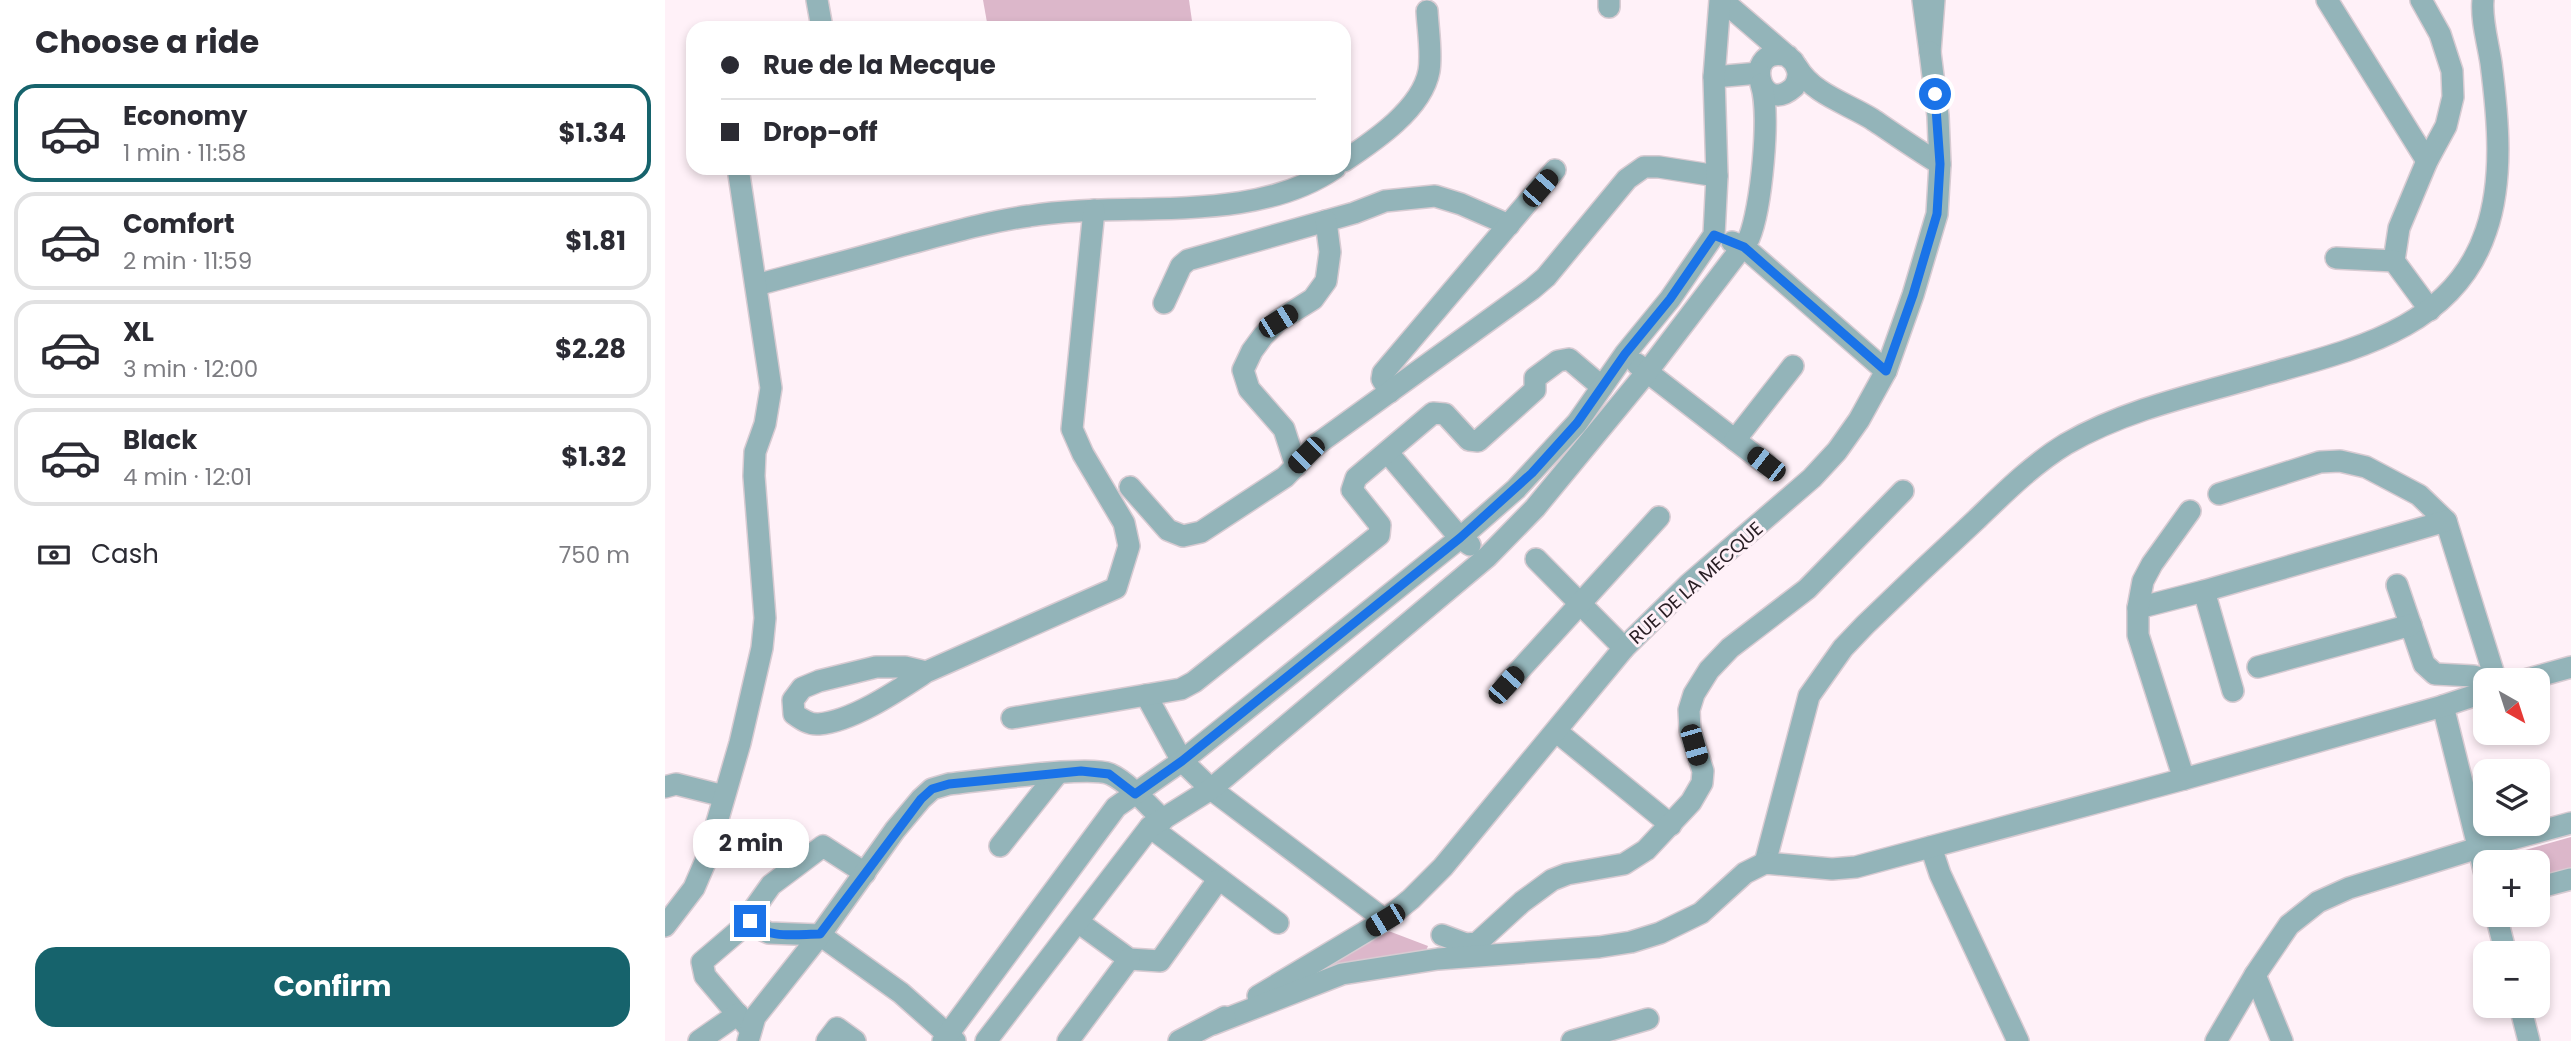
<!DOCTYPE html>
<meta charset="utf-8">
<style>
:root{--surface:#fff;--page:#f7f7f7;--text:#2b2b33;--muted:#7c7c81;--line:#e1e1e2;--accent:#16636c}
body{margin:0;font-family:Poppins,sans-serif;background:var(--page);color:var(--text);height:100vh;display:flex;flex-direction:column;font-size:26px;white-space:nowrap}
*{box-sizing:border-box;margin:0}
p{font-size:23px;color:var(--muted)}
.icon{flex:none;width:38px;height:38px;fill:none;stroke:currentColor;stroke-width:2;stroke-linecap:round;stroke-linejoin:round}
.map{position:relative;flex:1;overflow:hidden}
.details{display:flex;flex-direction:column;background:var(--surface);width:665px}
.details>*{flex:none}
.banner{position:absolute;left:21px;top:21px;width:665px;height:154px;border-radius:21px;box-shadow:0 4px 10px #0003;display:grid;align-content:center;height:154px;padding:0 35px;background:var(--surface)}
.needle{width:46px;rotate:141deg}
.buttons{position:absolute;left:1808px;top:668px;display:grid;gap:14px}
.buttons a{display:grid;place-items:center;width:77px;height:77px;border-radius:14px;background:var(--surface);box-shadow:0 4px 10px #0003;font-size:35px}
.end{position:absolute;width:32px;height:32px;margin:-16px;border:9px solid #1a73e8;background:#fff;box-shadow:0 0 0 4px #fff}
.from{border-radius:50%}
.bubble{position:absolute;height:49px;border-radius:21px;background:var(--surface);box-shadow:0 4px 10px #0003;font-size:23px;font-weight:700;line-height:49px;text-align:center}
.car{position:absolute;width:21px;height:42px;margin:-21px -10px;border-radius:9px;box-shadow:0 0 5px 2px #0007;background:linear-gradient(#222 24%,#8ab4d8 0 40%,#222 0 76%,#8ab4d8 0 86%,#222 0)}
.banner b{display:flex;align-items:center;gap:24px;height:66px;font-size:26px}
.banner b+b{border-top:2px solid var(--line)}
.banner i{width:18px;height:18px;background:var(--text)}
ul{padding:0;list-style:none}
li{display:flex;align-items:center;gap:21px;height:98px;margin:0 14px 10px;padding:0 21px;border:4px solid var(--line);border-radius:21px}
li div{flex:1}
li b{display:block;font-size:26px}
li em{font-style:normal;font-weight:700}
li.current{border-color:var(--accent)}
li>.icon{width:63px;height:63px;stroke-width:1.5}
h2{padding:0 35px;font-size:32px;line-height:84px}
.pay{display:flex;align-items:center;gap:18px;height:77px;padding:0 35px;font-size:26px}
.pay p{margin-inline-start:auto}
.button{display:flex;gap:14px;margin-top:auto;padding:14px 35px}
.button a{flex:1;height:80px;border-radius:21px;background:var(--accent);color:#fff;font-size:28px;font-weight:700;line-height:80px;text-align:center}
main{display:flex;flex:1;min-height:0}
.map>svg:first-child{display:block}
.green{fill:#dcb7ca}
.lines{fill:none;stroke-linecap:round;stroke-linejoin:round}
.minor-casing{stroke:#d8cbd2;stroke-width:24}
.minor{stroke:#93b4b9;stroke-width:21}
.route{stroke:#1a73e8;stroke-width:9}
.labels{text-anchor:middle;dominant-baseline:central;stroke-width:6;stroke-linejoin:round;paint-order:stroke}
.street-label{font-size:19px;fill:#291e24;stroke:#fff1f8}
</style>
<main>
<section class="details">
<h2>Choose a ride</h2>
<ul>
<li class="current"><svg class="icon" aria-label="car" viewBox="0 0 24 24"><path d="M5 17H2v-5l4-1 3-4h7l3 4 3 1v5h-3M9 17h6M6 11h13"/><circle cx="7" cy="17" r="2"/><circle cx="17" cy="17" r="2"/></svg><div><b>Economy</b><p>1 min · 11:58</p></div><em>$1.34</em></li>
<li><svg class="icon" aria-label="car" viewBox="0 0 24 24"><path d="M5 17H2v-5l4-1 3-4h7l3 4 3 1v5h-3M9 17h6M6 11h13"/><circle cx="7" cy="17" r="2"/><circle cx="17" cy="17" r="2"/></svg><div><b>Comfort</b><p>2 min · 11:59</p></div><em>$1.81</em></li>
<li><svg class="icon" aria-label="car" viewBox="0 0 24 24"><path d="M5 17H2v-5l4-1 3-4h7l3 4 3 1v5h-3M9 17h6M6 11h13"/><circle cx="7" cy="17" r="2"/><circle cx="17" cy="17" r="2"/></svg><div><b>XL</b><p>3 min · 12:00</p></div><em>$2.28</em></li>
<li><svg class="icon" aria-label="car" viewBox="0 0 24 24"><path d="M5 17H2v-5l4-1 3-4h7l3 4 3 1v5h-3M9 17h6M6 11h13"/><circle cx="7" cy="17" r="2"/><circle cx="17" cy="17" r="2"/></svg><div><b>Black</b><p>4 min · 12:01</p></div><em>$1.32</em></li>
</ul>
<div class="pay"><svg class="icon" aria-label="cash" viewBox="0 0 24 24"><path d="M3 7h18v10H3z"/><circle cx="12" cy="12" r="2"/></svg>Cash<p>750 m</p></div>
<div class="button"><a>Confirm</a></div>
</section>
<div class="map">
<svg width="1906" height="1041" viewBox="0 0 1906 1041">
<rect width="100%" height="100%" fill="#fff1f8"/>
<!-- green -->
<g class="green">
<path d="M318,0H524L528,28H323Z"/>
<path d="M1906,837V872L1873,881L1872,863H1844L1850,853Z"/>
<path d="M721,930L763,946L758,958L644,984L643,973Z"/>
</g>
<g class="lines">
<defs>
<g id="minor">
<path d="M152,0L157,28"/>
<path d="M944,0V7"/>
<path d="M1057,0L1128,61C1134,70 1135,77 1129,87C1093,119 1077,43 1123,56"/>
<path d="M1258,0L1265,52L1269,0"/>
<path d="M1662,0L1762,161"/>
<path d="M1756,0L1775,34L1787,71L1788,97L1781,126L1762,161L1734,228L1729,261L1765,310"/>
<path d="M1132,67C1148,94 1181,103 1207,119C1229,134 1252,150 1275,164"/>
<path d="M1049,77L1094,73"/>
<path d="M679,161C709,141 757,109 764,71C767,53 763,30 762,11"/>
<path d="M1067,242L1079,247L1221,371"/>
<path d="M1671,258L1729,261"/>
<path d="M91,285C140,272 190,259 239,245C281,234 321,222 364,216C460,200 586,226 670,168"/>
<path d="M499,303L516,266L523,260L689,213L720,201L770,196L796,204L844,225"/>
<path d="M972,364L1101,464"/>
<path d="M725,392L717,379L718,373L890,170"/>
<path d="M1070,440L1128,366"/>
<path d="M723,453L795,538L805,545"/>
<path d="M631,466L619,429L584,389L578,370L587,351L598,336L613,321L648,299L661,281L665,252L661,221"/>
<path d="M465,487L503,530L518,536L536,532L620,477L651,445L867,289L881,277L962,179L979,167H994L1052,176"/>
<path d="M1554,494L1655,462L1675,461L1701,467L1754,495L1781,521L1831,681"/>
<path d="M871,559L959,648"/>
<path d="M1732,585L1759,664L1770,674L1808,676L1828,681"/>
<path d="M1539,591L1568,691"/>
<path d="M1473,608L1539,591L1781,521"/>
<path d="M1593,667L1746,625"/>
<path d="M261,672C232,691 188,721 154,724C144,725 136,719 129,714L128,700L137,688L154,681L211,667H240L261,672L451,588L464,546L459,523L418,454L407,429L429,210"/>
<path d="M1856,681L1906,667"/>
<path d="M841,685L994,517"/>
<path d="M481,695L517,761L546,789L720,920"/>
<path d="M1778,706L1820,874"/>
<path d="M347,718L516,689L529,682L714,535L715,525L687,490L691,478L768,413L780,414L804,440L813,441L870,390V378L893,361L904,359L937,387"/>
<path d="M892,732L1006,825"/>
<path d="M1519,779L1473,635V608L1478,581L1487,564L1525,511"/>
<path d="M0,787L11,784L59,796"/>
<path d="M485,827L613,923"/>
<path d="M335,846L392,774"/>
<path d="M1266,847L1275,874L1353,1041"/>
<path d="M1100,863L1144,696L1178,648L1200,625C1237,589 1274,554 1312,519C1339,493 1368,464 1401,444C1463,408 1537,393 1606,373C1691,349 1789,327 1821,231C1839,179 1833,117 1826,63C1823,43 1816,20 1818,0"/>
<path d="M200,873L158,846L106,885L84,916L85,921L91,927L104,933L155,935L236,993L290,1041"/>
<path d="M1872,888L1906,879"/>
<path d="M1831,915L1841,954"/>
<path d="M85,921L37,962L40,976L85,1029"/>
<path d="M413,922L464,959L495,961L553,880"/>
<path d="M0,926L29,888L41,860L75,743L97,648L100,618L89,476L90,452L100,424L106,388L73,168"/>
<path d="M777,935L801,944L812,943L857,902L887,880L902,874L959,864L981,850L1026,802L1037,783L1038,771L1025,730L1024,710L1029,694L1044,670L1065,648L1142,589L1238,491"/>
<path d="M1590,975L1617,1041"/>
<path d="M593,996L720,920L746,899L778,867L959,648L1024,584L1147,478L1172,451L1194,420L1221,371L1248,295L1272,214L1275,164L1273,116L1265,52"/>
<path d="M1855,1006L1864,1041"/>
<path d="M548,1024L677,974L773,959L934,947L966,942L995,933L1036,913L1080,873L1100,863L1167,869L1191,867L1519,779L1778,706L1820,692"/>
<path d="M34,1041L73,1014"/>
<path d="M83,1041L90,1017L155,935L230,830L256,799L267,789L284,784C314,781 423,765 445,774C463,782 484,806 498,820"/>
<path d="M162,1041L172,1028L190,1041"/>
<path d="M278,1041L451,807L517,761L795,538L851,489L912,423L960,354L1005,299L1049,235L1052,176L1049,77L1055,0"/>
<path d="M321,1041L485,827L546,789L822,557L870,508L982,372L1084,238C1096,210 1106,113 1096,84"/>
<path d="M403,1041L464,959"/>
<path d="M514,1041L560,1017"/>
<path d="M907,1041L983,1019"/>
<path d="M1551,1041L1590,975L1624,925L1653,902L1684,888L1813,848L1906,823"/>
</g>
</defs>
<!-- minor casing -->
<use href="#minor" class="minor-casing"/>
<!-- minor -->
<use href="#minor" class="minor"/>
</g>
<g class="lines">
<!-- route -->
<path class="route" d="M85,921C102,940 132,934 155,934L256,799L267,789L284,784L416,771L444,774L470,794L517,761L795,538L867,473L912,423L960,354L1005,299L1049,235L1079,247L1221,371L1248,295L1272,214L1275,164L1270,94"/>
</g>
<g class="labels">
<!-- street labels -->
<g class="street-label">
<text transform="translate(1031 583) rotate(-42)">RUE DE LA MECQUE</text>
</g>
</g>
</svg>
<div class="buttons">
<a><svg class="needle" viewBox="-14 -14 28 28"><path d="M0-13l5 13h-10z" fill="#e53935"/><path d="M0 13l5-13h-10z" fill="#7c7c81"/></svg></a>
<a><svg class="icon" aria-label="layers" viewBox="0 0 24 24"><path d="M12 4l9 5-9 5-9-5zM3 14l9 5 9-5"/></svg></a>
<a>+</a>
<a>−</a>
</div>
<i class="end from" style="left:1270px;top:94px"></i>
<i class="end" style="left:85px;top:921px"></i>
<div class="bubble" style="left:28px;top:819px;width:116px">2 min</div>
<i class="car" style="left:875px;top:188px;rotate:41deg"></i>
<i class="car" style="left:613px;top:321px;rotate:58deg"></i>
<i class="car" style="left:641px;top:455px;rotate:225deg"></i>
<i class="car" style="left:1101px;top:464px;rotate:308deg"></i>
<i class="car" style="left:841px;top:685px;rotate:42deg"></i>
<i class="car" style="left:1029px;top:745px;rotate:164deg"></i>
<i class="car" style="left:720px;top:920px;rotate:239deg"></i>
<div class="banner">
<b><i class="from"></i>Rue de la Mecque</b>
<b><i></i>Drop-off</b>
</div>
</div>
</main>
